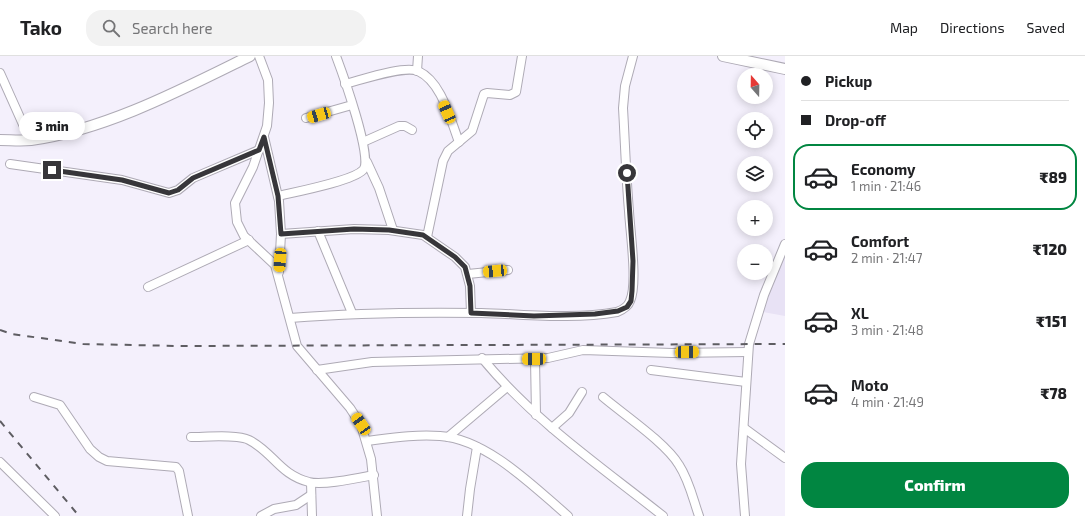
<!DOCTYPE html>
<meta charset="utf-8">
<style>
:root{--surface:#fff;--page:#f2f2f2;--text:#202124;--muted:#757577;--line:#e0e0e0;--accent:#018641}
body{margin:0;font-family:"Exo 2",sans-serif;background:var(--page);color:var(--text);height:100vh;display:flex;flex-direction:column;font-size:15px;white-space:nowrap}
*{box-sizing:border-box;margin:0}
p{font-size:13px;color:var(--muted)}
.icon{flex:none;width:22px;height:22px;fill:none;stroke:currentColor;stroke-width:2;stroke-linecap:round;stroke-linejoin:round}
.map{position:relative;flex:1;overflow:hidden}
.drawer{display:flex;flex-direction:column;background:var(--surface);width:300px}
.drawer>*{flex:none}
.banner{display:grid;align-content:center;height:88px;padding:0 16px;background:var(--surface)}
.needle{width:26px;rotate:340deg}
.controls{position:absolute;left:737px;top:12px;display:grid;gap:8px}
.controls a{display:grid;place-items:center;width:36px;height:36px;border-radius:50%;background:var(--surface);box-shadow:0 2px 10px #0003;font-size:20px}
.end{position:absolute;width:18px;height:18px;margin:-9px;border:5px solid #37363a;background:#fff;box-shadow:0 0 0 2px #fff}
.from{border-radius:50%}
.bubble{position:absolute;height:28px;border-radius:14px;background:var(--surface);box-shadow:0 2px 10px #0003;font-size:13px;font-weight:800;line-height:28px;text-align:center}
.car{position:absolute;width:12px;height:24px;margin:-12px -6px;border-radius:5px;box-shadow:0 0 3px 1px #0007;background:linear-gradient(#f5c518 24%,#345 0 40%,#f5c518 0 76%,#345 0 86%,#f5c518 0)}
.banner b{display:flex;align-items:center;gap:14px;height:38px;font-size:15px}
.banner b+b{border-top:1px solid var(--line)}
.banner i{width:10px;height:10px;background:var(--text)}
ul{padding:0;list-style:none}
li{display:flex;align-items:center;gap:12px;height:66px;margin:0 8px 6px;padding:0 8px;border:2px solid transparent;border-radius:16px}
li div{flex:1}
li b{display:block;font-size:15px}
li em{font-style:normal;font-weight:800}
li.selected{border-color:var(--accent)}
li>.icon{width:36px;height:36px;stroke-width:1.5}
.button{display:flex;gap:8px;margin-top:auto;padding:8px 16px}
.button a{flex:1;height:46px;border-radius:16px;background:var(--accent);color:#fff;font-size:16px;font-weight:800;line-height:46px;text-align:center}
header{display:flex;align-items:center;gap:24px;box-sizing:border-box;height:56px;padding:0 20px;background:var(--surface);border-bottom:1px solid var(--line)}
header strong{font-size:19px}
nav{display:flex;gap:22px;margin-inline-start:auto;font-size:14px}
.search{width:280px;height:36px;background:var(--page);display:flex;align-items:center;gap:10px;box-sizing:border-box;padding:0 14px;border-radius:16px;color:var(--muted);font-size:15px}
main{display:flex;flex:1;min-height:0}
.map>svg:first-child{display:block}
.built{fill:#e8e2f5}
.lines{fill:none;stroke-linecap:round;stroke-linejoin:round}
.minor-casing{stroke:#aeaab5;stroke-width:10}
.major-casing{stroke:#aeaab5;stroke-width:12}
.minor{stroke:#fff;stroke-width:8}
.major{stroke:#fff;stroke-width:10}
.rail{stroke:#5e5d62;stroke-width:2;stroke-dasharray:7 7;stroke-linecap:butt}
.route{stroke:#37363a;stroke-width:5}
</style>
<header>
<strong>Tako</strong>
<div class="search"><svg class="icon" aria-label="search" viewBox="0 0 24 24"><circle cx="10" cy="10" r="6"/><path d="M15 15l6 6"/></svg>Search here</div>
<nav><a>Map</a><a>Directions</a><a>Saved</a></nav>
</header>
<main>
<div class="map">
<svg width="785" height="460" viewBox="0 0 785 460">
<rect width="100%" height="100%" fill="#f4f0fc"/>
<!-- built -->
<path class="built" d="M785,193V260L763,256L771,225Z"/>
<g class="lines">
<defs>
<g id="minor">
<path d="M259,0L268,24L269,47L267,70L253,111L235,147L237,166L244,180L275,209L297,290L350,352L361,369L371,403L377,460"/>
<path d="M417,15L418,0"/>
<path d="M0,17L30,84"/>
<path d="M345,28C361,24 404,9 418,15C442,26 450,63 459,86"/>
<path d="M306,62L352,49"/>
<path d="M264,81L279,145L281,178L279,216"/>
<path d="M363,86L399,70H405L412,74"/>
<path d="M367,106L379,132L393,174"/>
<path d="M10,108L122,124L169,137L178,134L193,122L259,94"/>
<path d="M278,140C295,136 353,125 363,114C374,104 342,16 336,0"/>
<path d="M318,175L352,257"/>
<path d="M281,178L354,173L389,174L423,179L455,201L465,211L470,230L471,257"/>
<path d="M427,181L443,105L448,95L472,75L484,38L487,37L510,39L516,36L522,0"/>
<path d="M468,218L508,214"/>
<path d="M148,231L249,184"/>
<path d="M290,262C354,257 417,256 481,257C525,258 572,264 617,256C622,254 628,251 630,245C638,228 630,175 629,155C626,121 625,86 623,52L625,30L633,0"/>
<path d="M482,302C533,364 600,410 663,460"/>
<path d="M535,303L536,359"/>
<path d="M317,314L372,306L548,302L583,294L672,297L748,296"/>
<path d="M651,314L746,326"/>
<path d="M34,341L60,349L90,393L99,401L107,405L176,411L179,415L188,460"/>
<path d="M603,341C623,358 666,387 679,409C689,424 693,443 699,460"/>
<path d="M552,372L569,357L582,336"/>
<path d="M744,372L785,402"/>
<path d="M191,381C206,381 237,378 249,384C273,396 280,419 309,426C323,430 358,422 374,419"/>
<path d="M448,381L507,331"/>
<path d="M367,385C391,382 416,378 440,380C487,383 534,431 568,460"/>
<path d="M0,406L55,460"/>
<path d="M311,427L312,460"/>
<path d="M261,460L274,453L296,449L311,439"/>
<path d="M467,460L470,433L477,391"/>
<path d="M745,460L741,408L749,288L764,239L785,188"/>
</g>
<g id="major">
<path d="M723,0L785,13"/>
<path d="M0,84C10,84 21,85 31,84C105,74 183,33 250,0"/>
</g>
</defs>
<!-- minor casing -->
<use href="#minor" class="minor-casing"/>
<!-- major casing -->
<use href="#major" class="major-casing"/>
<!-- minor -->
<use href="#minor" class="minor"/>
<!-- major -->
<use href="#major" class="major"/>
<!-- rail -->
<g class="rail">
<path d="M0,274L12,278L83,288L179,290L785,288"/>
<path d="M0,365L79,460"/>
</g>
</g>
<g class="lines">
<!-- route -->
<path class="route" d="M52,114L122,124L169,137L178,134L193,122L259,94L264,81L278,140L281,178L354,173L389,174L423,179L455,201L465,211L470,230L471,257L534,260L595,258L618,255L627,251L631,245L632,235L633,205L627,117"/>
</g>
</svg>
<div class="controls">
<a><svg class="needle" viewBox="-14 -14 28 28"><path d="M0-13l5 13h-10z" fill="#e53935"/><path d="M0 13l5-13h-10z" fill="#757577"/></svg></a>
<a><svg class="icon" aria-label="locate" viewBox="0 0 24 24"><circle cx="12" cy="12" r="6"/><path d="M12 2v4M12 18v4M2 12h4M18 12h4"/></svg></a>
<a><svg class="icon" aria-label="layers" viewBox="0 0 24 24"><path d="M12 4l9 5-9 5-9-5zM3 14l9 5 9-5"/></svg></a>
<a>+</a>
<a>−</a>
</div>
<i class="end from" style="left:627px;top:117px"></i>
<i class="end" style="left:52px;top:114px"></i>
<div class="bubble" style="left:19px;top:56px;width:66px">3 min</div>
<i class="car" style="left:447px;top:56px;rotate:336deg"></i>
<i class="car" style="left:319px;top:59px;rotate:254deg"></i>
<i class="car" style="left:280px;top:204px;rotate:184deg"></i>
<i class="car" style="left:495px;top:215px;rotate:265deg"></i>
<i class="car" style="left:687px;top:296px;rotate:89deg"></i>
<i class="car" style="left:534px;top:303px;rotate:269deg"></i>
<i class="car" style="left:361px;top:368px;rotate:326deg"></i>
</div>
<section class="drawer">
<div class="banner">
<b><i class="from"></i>Pickup</b>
<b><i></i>Drop-off</b>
</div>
<ul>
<li class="selected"><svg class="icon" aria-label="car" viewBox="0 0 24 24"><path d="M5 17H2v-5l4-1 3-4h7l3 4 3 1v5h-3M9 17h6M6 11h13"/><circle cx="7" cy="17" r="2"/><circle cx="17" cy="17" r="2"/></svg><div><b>Economy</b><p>1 min · 21:46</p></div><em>₹89</em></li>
<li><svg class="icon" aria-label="car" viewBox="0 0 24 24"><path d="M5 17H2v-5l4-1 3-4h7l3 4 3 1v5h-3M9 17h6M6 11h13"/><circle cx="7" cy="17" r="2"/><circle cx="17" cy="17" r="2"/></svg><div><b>Comfort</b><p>2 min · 21:47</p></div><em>₹120</em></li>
<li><svg class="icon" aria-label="car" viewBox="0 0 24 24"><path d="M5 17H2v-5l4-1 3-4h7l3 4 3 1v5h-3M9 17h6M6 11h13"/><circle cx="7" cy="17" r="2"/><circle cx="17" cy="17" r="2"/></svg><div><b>XL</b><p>3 min · 21:48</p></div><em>₹151</em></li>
<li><svg class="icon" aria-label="car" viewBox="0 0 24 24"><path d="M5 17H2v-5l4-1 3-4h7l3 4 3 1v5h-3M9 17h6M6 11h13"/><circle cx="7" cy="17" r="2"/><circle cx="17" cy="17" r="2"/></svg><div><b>Moto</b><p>4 min · 21:49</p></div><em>₹78</em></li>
</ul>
<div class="button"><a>Confirm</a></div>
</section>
</main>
